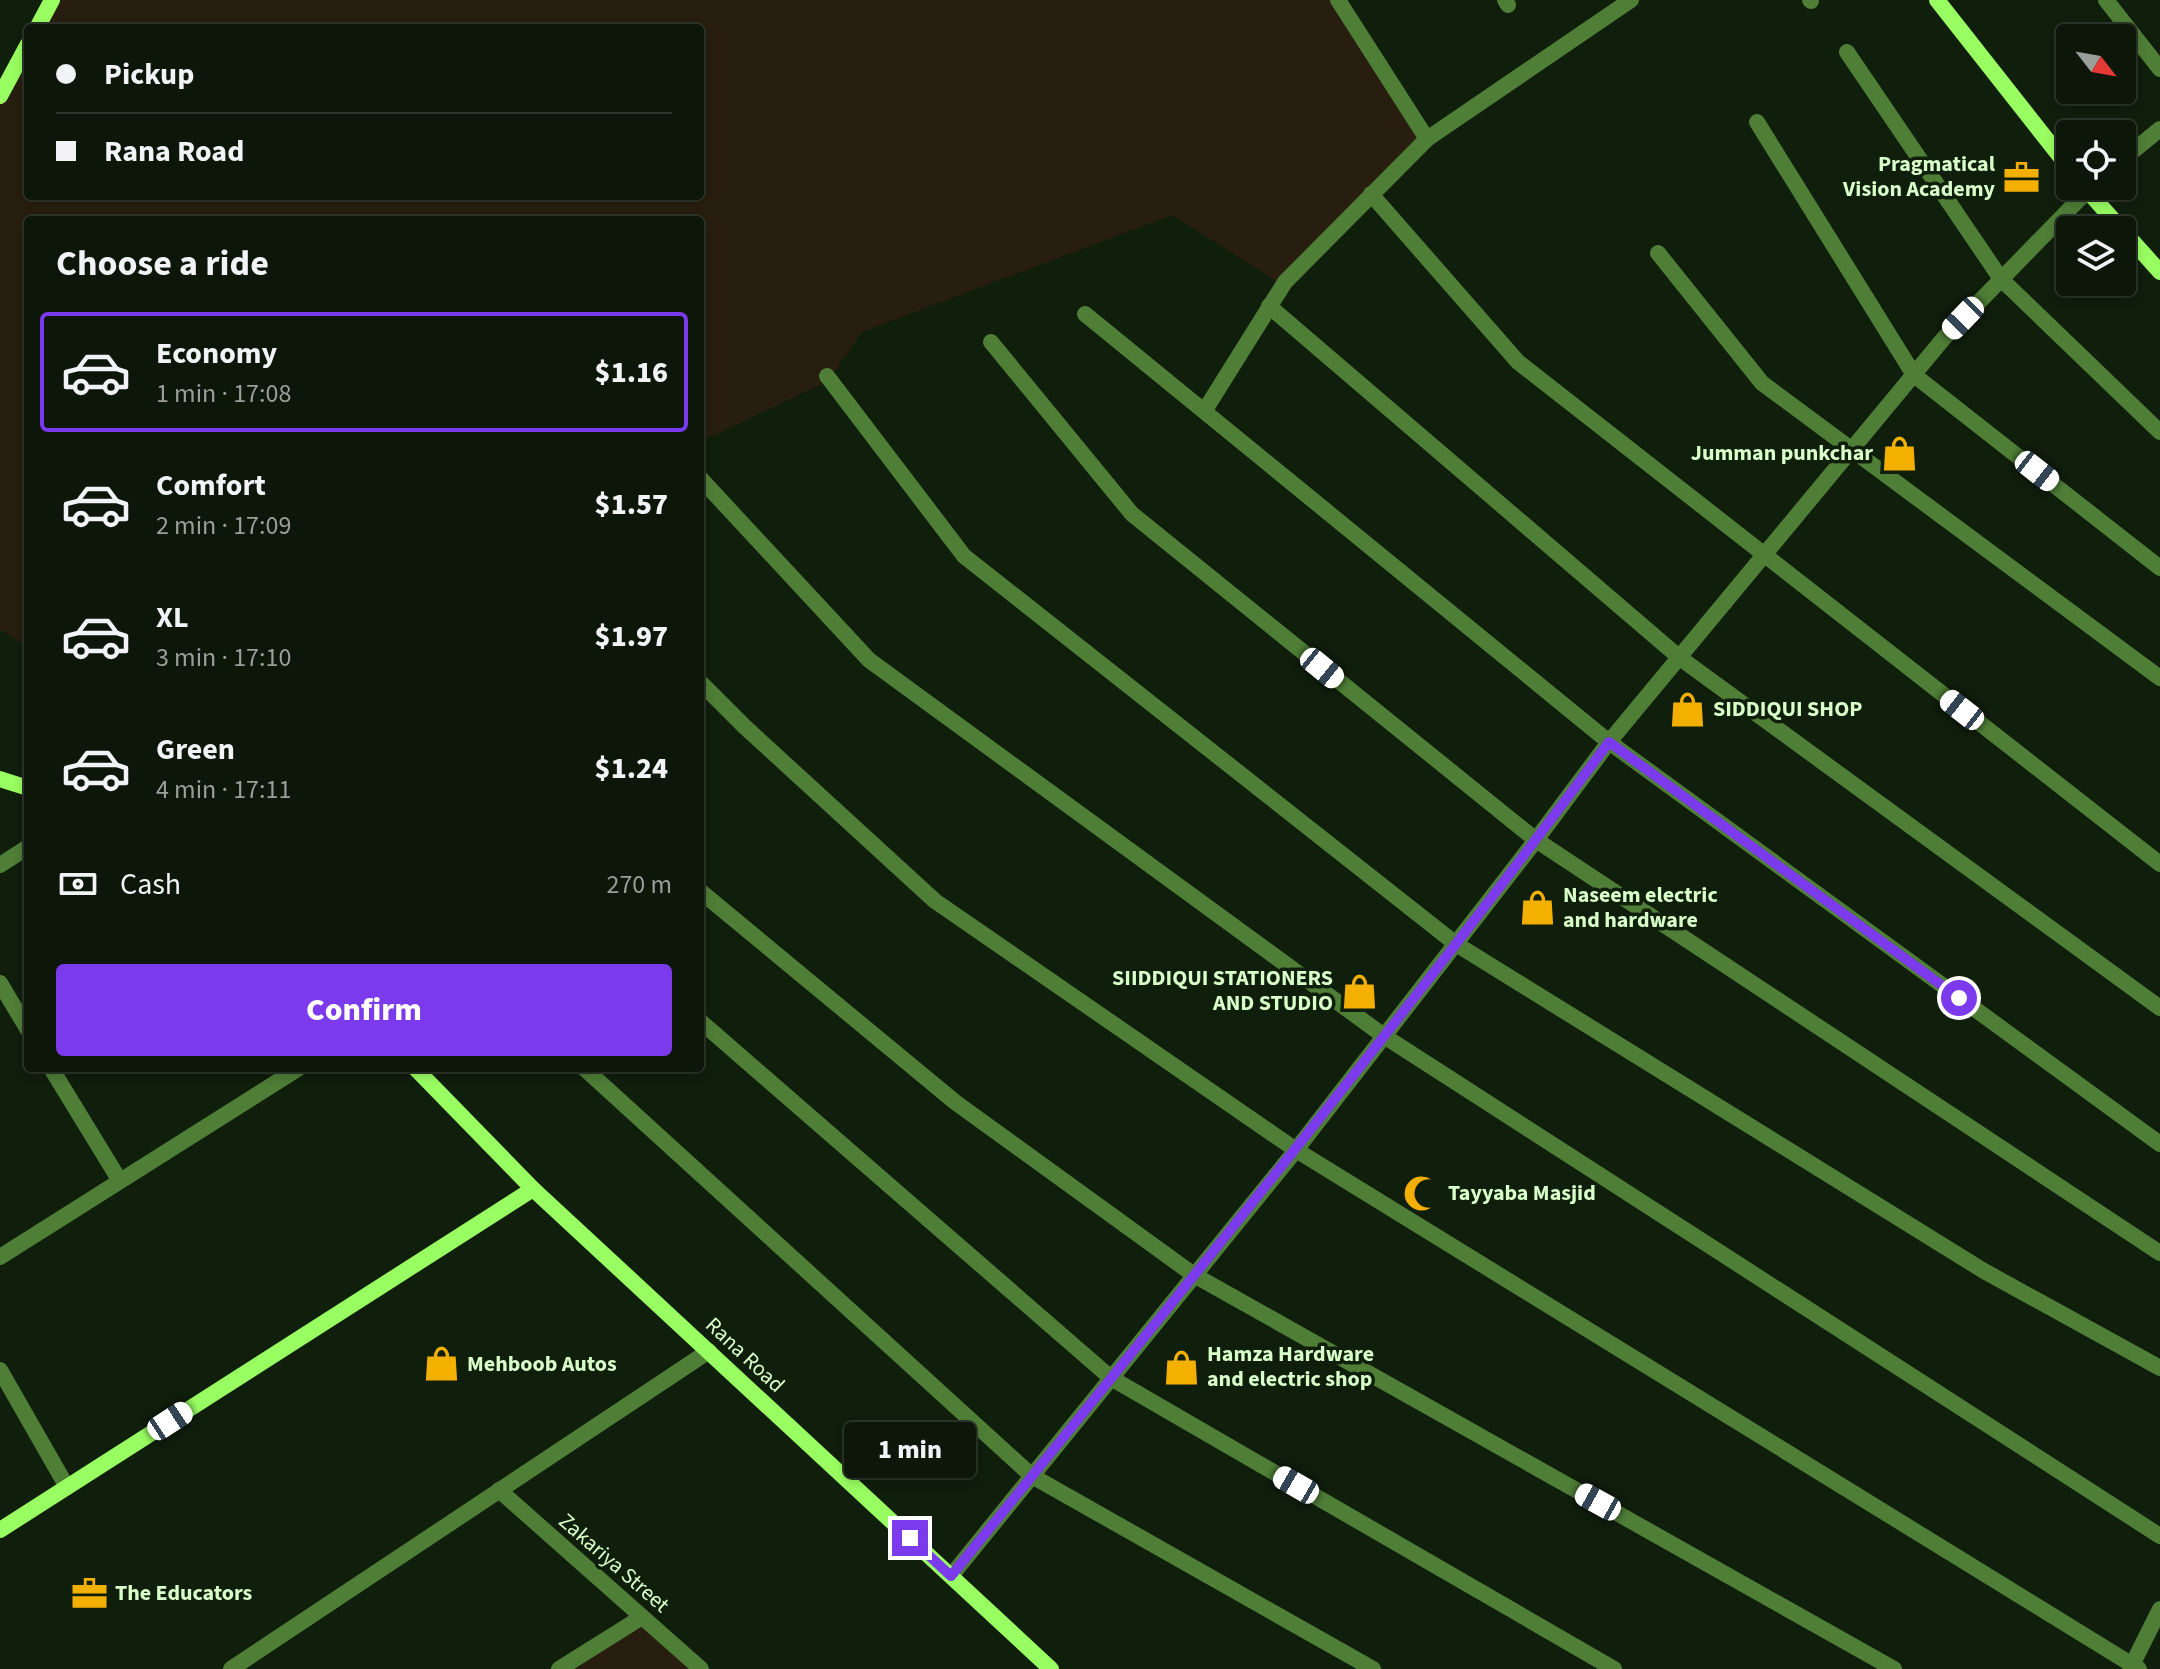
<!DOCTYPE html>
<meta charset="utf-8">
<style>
:root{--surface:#0c1609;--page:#1a2317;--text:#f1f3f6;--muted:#9a9f9c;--line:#2c352a;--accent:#7c3aed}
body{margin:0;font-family:"Source Sans 3",sans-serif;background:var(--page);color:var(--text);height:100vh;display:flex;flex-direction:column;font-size:30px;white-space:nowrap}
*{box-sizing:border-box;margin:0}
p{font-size:26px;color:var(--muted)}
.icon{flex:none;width:44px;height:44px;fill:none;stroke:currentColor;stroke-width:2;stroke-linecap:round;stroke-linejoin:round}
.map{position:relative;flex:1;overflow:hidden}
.panel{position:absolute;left:24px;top:216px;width:680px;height:856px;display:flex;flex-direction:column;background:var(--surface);border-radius:8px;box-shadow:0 4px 12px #0003,0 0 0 2px var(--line)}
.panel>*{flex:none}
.hud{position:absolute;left:24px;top:24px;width:680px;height:176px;border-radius:8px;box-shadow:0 4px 12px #0003,0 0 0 2px var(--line);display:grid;align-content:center;height:176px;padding:0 32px;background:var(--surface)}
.needle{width:52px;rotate:121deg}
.fabs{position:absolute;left:2056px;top:24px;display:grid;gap:16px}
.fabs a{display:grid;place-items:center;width:80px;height:80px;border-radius:8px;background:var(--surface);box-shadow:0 4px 12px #0003,0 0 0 2px var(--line);font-size:40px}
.end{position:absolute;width:36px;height:36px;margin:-18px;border:10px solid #7c3aed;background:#fff;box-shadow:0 0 0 4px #fff}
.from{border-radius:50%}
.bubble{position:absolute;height:56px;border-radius:8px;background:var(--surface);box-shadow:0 4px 12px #0003,0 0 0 2px var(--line);font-size:26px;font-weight:800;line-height:56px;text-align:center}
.car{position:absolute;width:24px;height:48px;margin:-24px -12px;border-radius:10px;box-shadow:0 0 6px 2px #0007;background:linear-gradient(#fff 24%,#345 0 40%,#fff 0 76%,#345 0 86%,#fff 0)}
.hud b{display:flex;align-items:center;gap:28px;height:76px;font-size:30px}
.hud b+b{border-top:2px solid var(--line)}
.hud i{width:20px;height:20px;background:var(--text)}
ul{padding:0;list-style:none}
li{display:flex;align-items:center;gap:24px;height:120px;margin:0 16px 12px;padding:0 16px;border:4px solid transparent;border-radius:8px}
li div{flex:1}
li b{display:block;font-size:30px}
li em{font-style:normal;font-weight:800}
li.on{border-color:var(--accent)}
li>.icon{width:72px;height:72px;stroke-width:1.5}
h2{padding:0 32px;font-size:36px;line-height:96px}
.pay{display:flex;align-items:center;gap:20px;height:88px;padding:0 32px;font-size:30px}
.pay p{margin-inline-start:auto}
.primary-button{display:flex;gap:16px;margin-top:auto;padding:16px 32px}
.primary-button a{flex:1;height:92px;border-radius:8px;background:var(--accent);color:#fff;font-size:32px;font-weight:800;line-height:92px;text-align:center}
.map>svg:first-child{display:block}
.green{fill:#281e0f}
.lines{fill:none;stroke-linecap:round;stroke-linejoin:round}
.street{stroke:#4f7e37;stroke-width:16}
.secondary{stroke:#99fe61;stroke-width:16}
.route{stroke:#7c3aed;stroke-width:10}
.labels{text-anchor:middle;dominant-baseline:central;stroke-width:7;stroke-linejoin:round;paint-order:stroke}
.poi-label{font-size:22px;font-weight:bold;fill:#d8ffca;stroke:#101e0c;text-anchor:start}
.street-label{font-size:22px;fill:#d8ffca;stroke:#101e0c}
</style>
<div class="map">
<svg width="2160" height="1669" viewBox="0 0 2160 1669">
<rect width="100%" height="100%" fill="#101e0c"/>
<!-- green -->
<g class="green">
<path d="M55,0H1337L1428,144L1286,287L1172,215L862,332L828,381L700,442V220H28V647L0,630V101L28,50V196H700V28H40Z"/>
<path d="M642,1617L701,1669H559Z"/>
</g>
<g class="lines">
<!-- street -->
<g class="street">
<path d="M1338,0L1427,139"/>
<path d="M1505,0L1508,5"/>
<path d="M1810,0L1811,1"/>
<path d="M2106,0L2160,69"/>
<path d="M1847,52L2001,279L2160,432"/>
<path d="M1757,122L1914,375L2160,568"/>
<path d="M2122,160L2160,129"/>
<path d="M1371,194L1518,362L2160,864"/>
<path d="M1658,253L1762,383L2160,678"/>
<path d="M1269,306L1680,658L2160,1008"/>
<path d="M1085,314L1609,742L2160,1144"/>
<path d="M991,342L1132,514L1536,840L2160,1253"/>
<path d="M827,376L964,556L1456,944L1984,1271L2160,1368"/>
<path d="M1205,410L1285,282L1427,139L1631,0"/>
<path d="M700,478L869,660L1384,1036L2160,1536"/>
<path d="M700,682L745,727L935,901L1296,1150L2139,1669"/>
<path d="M0,865L28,847"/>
<path d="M700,891L955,1102L1194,1275L1894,1669"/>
<path d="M0,983L28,1030"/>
<path d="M700,1021L1111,1378L1614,1669"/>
<path d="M51,1068L120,1181"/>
<path d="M584,1068L1032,1476L1373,1669"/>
<path d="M0,1257L299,1068"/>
<path d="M0,1370L67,1487"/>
<path d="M499,1490L701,1669"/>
<path d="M951,1576L1296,1150L1536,840L1609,742L1944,338L2092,186"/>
<path d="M231,1669L709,1351"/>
<path d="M559,1669L642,1617"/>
<path d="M2130,1669L2160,1609"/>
</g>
<!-- secondary -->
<g class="secondary">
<path d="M1937,0L2070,169"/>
<path d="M37,28L52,0"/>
<path d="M0,96L28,44"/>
<path d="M2083,186L2160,272"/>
<path d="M0,779L28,788"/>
<path d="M415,1068L533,1189L1051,1669"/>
<path d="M0,1530L533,1189"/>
</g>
</g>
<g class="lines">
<!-- route -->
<path class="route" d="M910,1538L951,1576C1174,1301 1398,1026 1609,742L1959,998"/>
</g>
<!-- icons -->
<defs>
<symbol id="office-bare" viewBox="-9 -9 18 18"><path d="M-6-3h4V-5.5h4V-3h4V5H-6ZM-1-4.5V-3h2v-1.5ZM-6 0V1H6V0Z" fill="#f4b001" stroke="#101e0c" stroke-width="2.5" paint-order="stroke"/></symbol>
<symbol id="shop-bare" viewBox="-9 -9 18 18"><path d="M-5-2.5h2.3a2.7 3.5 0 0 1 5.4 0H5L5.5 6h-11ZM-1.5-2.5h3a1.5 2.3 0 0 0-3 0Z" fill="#f4b001" stroke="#101e0c" stroke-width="2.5" paint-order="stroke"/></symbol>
<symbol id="mosque-bare" viewBox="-9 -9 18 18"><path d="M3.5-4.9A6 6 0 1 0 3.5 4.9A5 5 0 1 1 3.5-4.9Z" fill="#f4b001" stroke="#101e0c" stroke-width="2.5" paint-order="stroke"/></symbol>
</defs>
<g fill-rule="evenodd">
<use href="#office-bare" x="1996" y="152" width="51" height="51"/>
<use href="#shop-bare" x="1874" y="428" width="51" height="51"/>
<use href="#shop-bare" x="1662" y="684" width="51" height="51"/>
<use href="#shop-bare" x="1512" y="882" width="51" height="51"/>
<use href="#shop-bare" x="1334" y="966" width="51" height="51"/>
<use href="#mosque-bare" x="1396" y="1168" width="51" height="51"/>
<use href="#shop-bare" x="416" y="1338" width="51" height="51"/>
<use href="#shop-bare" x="1156" y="1342" width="51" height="51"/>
<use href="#office-bare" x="64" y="1568" width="51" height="51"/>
</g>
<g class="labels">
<!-- poi labels -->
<g class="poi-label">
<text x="1995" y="164" text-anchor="end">Pragmatical<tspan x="1995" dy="25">Vision Academy</tspan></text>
<text x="1873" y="453" text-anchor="end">Jumman punkchar</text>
<text x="1713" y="709">SIDDIQUI SHOP</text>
<text x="1563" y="895">Naseem electric<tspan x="1563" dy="25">and hardware</tspan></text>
<text x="1333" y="978" text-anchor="end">SIIDDIQUI STATIONERS<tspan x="1333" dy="25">AND STUDIO</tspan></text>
<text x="1448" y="1193">Tayyaba Masjid</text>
<text x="1207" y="1354">Hamza Hardware<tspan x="1207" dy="25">and electric shop</tspan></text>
<text x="467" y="1364">Mehboob Autos</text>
<text x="115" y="1593">The Educators</text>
</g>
<!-- street labels -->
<g class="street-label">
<text transform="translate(745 1355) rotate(43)">Rana Road</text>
<text transform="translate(614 1563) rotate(41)">Zakariya Street</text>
</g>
</g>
</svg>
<div class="fabs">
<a><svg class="needle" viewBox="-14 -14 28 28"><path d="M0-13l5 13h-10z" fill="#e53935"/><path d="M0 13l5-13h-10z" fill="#9a9f9c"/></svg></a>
<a><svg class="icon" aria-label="locate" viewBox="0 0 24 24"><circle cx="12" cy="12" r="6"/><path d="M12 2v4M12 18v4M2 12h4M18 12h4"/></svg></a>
<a><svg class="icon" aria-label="layers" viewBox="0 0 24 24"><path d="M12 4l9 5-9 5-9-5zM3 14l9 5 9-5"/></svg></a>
</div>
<i class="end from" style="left:1959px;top:998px"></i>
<i class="end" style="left:910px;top:1538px"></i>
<div class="bubble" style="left:844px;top:1422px;width:132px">1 min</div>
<i class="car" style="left:1963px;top:318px;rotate:224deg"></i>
<i class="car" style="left:2037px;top:471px;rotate:128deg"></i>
<i class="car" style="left:1322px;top:668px;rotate:129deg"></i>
<i class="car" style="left:1962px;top:710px;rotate:308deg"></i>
<i class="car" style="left:170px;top:1421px;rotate:57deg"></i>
<i class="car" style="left:1296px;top:1485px;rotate:300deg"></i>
<i class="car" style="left:1598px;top:1502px;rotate:299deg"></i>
<div class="hud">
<b><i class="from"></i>Pickup</b>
<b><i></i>Rana Road</b>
</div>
<section class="panel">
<h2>Choose a ride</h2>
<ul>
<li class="on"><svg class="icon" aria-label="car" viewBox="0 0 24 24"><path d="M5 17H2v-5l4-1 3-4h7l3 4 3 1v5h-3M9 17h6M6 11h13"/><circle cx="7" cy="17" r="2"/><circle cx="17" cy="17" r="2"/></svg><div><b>Economy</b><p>1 min · 17:08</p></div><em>$1.16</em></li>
<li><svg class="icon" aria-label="car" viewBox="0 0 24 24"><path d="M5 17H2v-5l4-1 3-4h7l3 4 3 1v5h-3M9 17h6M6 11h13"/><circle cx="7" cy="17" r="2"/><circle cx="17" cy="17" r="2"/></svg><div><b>Comfort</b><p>2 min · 17:09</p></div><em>$1.57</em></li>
<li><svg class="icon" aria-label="car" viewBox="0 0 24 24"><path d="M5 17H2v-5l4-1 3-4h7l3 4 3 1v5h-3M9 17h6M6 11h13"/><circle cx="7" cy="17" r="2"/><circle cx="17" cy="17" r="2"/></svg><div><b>XL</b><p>3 min · 17:10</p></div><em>$1.97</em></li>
<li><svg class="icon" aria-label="car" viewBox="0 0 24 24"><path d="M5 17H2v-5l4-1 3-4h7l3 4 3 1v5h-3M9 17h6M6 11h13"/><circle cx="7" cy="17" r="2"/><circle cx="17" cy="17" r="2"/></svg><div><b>Green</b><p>4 min · 17:11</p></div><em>$1.24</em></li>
</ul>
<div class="pay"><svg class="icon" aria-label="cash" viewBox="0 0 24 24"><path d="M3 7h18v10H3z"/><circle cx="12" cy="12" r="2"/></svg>Cash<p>270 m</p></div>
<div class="primary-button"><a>Confirm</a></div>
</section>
</div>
